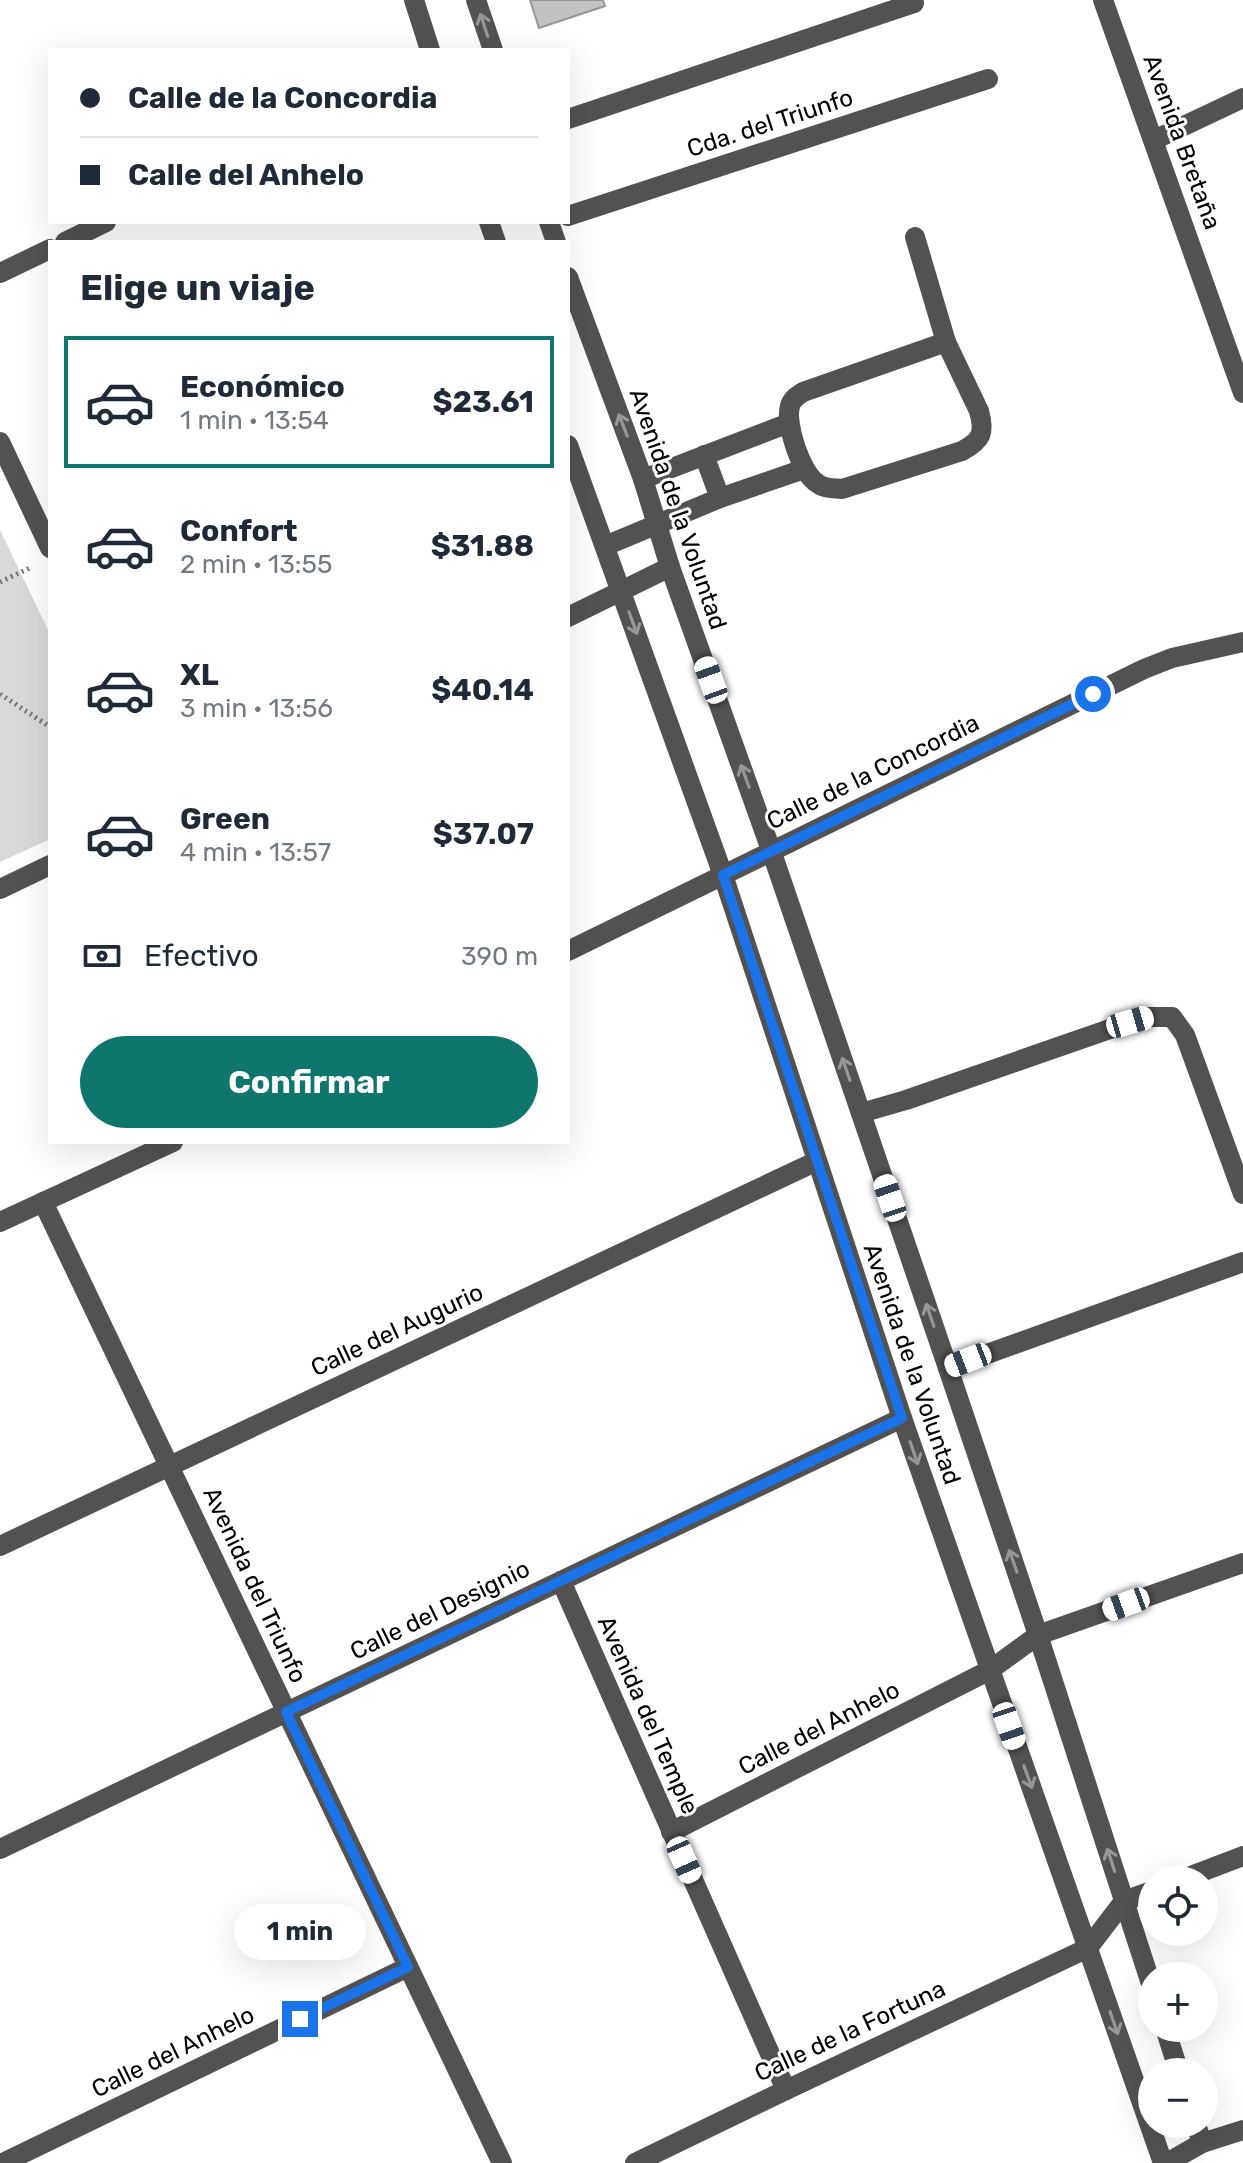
<!DOCTYPE html>
<html lang="es">
<meta charset="utf-8">
<style>
:root{--surface:#fff;--page:#f2f2f3;--text:#1f2937;--muted:#747a83;--line:#e0e1e3;--accent:#0f766e}
body{margin:0;font-family:Rubik,sans-serif;background:var(--page);color:var(--text);height:100vh;display:flex;flex-direction:column;font-size:30px;white-space:nowrap}
*{box-sizing:border-box;margin:0}
p{font-size:26px;color:var(--muted)}
.icon{flex:none;width:44px;height:44px;fill:none;stroke:currentColor;stroke-width:2;stroke-linecap:round;stroke-linejoin:round}
.map{position:relative;flex:1;overflow:hidden}
.side{position:absolute;left:48px;top:240px;width:522px;height:904px;display:flex;flex-direction:column;background:var(--surface);border-radius:0px;box-shadow:0 8px 32px #0002}
.side>*{flex:none}
.banner{position:absolute;left:48px;top:48px;width:522px;height:176px;border-radius:0px;box-shadow:0 8px 32px #0002;display:grid;align-content:center;height:176px;padding:0 32px;background:var(--surface)}
.fabs{position:absolute;left:1138px;top:1866px;display:grid;gap:16px}
.fabs a{display:grid;place-items:center;width:80px;height:80px;border-radius:50%;background:var(--surface);box-shadow:0 8px 32px #0002;font-size:40px}
.end{position:absolute;width:36px;height:36px;margin:-18px;border:10px solid #1a73e8;background:#fff;box-shadow:0 0 0 4px #fff}
.from{border-radius:50%}
.bubble{position:absolute;height:56px;border-radius:28px;background:var(--surface);box-shadow:0 8px 32px #0002;font-size:26px;font-weight:700;line-height:56px;text-align:center}
.car{position:absolute;width:24px;height:48px;margin:-24px -12px;border-radius:10px;box-shadow:0 0 6px 2px #0007;background:linear-gradient(#fff 24%,#345 0 40%,#fff 0 76%,#345 0 86%,#fff 0)}
.banner b{display:flex;align-items:center;gap:28px;height:76px;font-size:30px}
.banner b+b{border-top:2px solid var(--line)}
.banner i{width:20px;height:20px;background:var(--text)}
ul{padding:0;list-style:none}
li{display:flex;align-items:center;gap:24px;height:132px;margin:0 16px 12px;padding:0 16px;border:4px solid transparent;border-radius:0px}
li div{flex:1}
li b{display:block;font-size:30px}
li em{font-style:normal;font-weight:700}
li.current{border-color:var(--accent)}
li>.icon{width:72px;height:72px;stroke-width:1.5}
h2{padding:0 32px;font-size:36px;line-height:96px}
.pay{display:flex;align-items:center;gap:20px;height:88px;padding:0 32px;font-size:30px}
.pay p{margin-inline-start:auto}
.cta{display:flex;gap:16px;margin-top:auto;padding:16px 32px}
.cta a{flex:1;height:92px;border-radius:48px;background:var(--accent);color:#fff;font-size:32px;font-weight:700;line-height:92px;text-align:center}
.map>svg:first-child{display:block}
.green{fill:#d9d9d9}
.building{fill:#c2c2c2;stroke:#969696;stroke-width:2}
.lines{fill:none;stroke-linecap:round;stroke-linejoin:round}
.path{stroke:#747474;stroke-width:5;stroke-dasharray:2 4;stroke-linecap:butt}
.minor{stroke:#525252;stroke-width:20}
.oneway{stroke:#979797}
.route{stroke:#1a73e8;stroke-width:10}
.labels{text-anchor:middle;dominant-baseline:central;stroke-width:6;stroke-linejoin:round;paint-order:stroke}
.street-label{font-size:24px;fill:#000;stroke:#fff}
</style>
<div class="map">
<svg width="1243" height="2163" viewBox="0 0 1243 2163">
<rect width="100%" height="100%" fill="#fff"/>
<!-- green -->
<path class="green" d="M0,530L50,634V839L0,862Z"/>
<!-- building -->
<path class="building" d="M530,0H603L605,6L539,28Z"/>
<g class="lines">
<!-- path -->
<g class="path">
<path d="M0,582L32,567"/>
<path d="M0,694L50,727"/>
</g>
<!-- minor -->
<g class="minor">
<path d="M414,0L430,50"/>
<path d="M476,0L493,50"/>
<path d="M1103,0L1243,393"/>
<path d="M568,119L914,3"/>
<path d="M1154,140L1243,98"/>
<path d="M568,216L988,79"/>
<path d="M489,222L496,242"/>
<path d="M549,222L556,242"/>
<path d="M915,237L946,342"/>
<path d="M65,242L106,222"/>
<path d="M0,273L50,249"/>
<path d="M568,277L643,479L670,567L771,850L948,1368L1038,1635L1152,1987"/>
<path d="M946,342L979,411C985,433 982,440 962,451L842,489C833,488 824,489 817,483C801,473 785,424 790,406C792,399 797,396 803,392Z"/>
<path d="M0,442L50,548"/>
<path d="M568,445L723,875L902,1418L1163,2163"/>
<path d="M704,455L720,498"/>
<path d="M643,479L789,423"/>
<path d="M605,546L720,498L804,469"/>
<path d="M568,617L670,567"/>
<path d="M0,889L50,865"/>
<path d="M568,951L1144,669L1172,658L1243,642"/>
<path d="M861,1113L906,1100L1130,1022L1148,1017H1172L1185,1035L1243,1194"/>
<path d="M43,1202L502,2163"/>
<path d="M0,1222L173,1142"/>
<path d="M948,1368L1243,1262"/>
<path d="M0,1546L817,1161"/>
<path d="M561,1581L786,2090"/>
<path d="M671,1832L990,1670L1038,1635L1243,1563"/>
<path d="M0,1849L902,1418"/>
<path d="M1180,1880L1243,1856"/>
<path d="M1165,2028L1179,2072"/>
<path d="M1196,2124L1202,2143"/>
<path d="M3,2163L408,1967"/>
<path d="M635,2163L786,2090L1088,1948L1124,1901L1152,1891"/>
<path d="M1167,2163L1202,2143L1243,2130"/>
</g>
</g>
<!-- one-way arrows -->
<defs><path id="oneway-shaft" d="M-6 0H5M1.5-3L5.5 0L1.5 3" fill="none" stroke-width="1.6" stroke-linecap="round" stroke-linejoin="round" transform="scale(2)"/></defs>
<g class="oneway">
<use href="#oneway-shaft" transform="translate(484 25) rotate(-108)"/>
<use href="#oneway-shaft" transform="translate(623 425) rotate(-111)"/>
<use href="#oneway-shaft" transform="translate(633 623) rotate(70)"/>
<use href="#oneway-shaft" transform="translate(745 776) rotate(-110)"/>
<use href="#oneway-shaft" transform="translate(846 1069) rotate(-109)"/>
<use href="#oneway-shaft" transform="translate(930 1315) rotate(-109)"/>
<use href="#oneway-shaft" transform="translate(914 1453) rotate(71)"/>
<use href="#oneway-shaft" transform="translate(1013 1561) rotate(-109)"/>
<use href="#oneway-shaft" transform="translate(1028 1777) rotate(70)"/>
<use href="#oneway-shaft" transform="translate(1111 1860) rotate(-108)"/>
<use href="#oneway-shaft" transform="translate(1114 2023) rotate(71)"/>
</g>
<g class="lines">
<!-- route -->
<path class="route" d="M300,2019L408,1967L286,1712L902,1418L723,875L1093,694"/>
</g>
<g class="labels">
<!-- street labels -->
<g class="street-label">
<text transform="translate(770 123) rotate(-18)">Cda. del Triunfo</text>
<text transform="translate(1182 142) rotate(70)">Avenida Bretaña</text>
<text transform="translate(678 509) rotate(71)">Avenida de la Voluntad</text>
<text transform="translate(873 772) rotate(-26)">Calle de la Concordia</text>
<text transform="translate(397 1330) rotate(-25)">Calle del Augurio</text>
<text transform="translate(912 1364) rotate(71)">Avenida de la Voluntad</text>
<text transform="translate(255 1585) rotate(65)">Avenida del Triunfo</text>
<text transform="translate(440 1610) rotate(-26)">Calle del Designio</text>
<text transform="translate(648 1715) rotate(66)">Avenida del Temple</text>
<text transform="translate(819 1728) rotate(-27)">Calle del Anhelo</text>
<text transform="translate(850 2031) rotate(-25)">Calle de la Fortuna</text>
<text transform="translate(173 2052) rotate(-26)">Calle del Anhelo</text>
</g>
</g>
</svg>
<div class="fabs">
<a><svg class="icon" aria-label="locate" viewBox="0 0 24 24"><circle cx="12" cy="12" r="6"/><path d="M12 2v4M12 18v4M2 12h4M18 12h4"/></svg></a>
<a>+</a>
<a>−</a>
</div>
<i class="end from" style="left:1093px;top:694px"></i>
<i class="end" style="left:300px;top:2019px"></i>
<div class="bubble" style="left:234px;top:1904px;width:132px">1 min</div>
<i class="car" style="left:711px;top:680px;rotate:340deg"></i>
<i class="car" style="left:1130px;top:1022px;rotate:74deg"></i>
<i class="car" style="left:890px;top:1198px;rotate:341deg"></i>
<i class="car" style="left:968px;top:1360px;rotate:249deg"></i>
<i class="car" style="left:1126px;top:1604px;rotate:250deg"></i>
<i class="car" style="left:1009px;top:1726px;rotate:161deg"></i>
<i class="car" style="left:684px;top:1860px;rotate:156deg"></i>
<div class="banner">
<b><i class="from"></i>Calle de la Concordia</b>
<b><i></i>Calle del Anhelo</b>
</div>
<section class="side">
<h2>Elige un viaje</h2>
<ul>
<li class="current"><svg class="icon" aria-label="car" viewBox="0 0 24 24"><path d="M5 17H2v-5l4-1 3-4h7l3 4 3 1v5h-3M9 17h6M6 11h13"/><circle cx="7" cy="17" r="2"/><circle cx="17" cy="17" r="2"/></svg><div><b>Económico</b><p>1 min · 13:54</p></div><em>$23.61</em></li>
<li><svg class="icon" aria-label="car" viewBox="0 0 24 24"><path d="M5 17H2v-5l4-1 3-4h7l3 4 3 1v5h-3M9 17h6M6 11h13"/><circle cx="7" cy="17" r="2"/><circle cx="17" cy="17" r="2"/></svg><div><b>Confort</b><p>2 min · 13:55</p></div><em>$31.88</em></li>
<li><svg class="icon" aria-label="car" viewBox="0 0 24 24"><path d="M5 17H2v-5l4-1 3-4h7l3 4 3 1v5h-3M9 17h6M6 11h13"/><circle cx="7" cy="17" r="2"/><circle cx="17" cy="17" r="2"/></svg><div><b>XL</b><p>3 min · 13:56</p></div><em>$40.14</em></li>
<li><svg class="icon" aria-label="car" viewBox="0 0 24 24"><path d="M5 17H2v-5l4-1 3-4h7l3 4 3 1v5h-3M9 17h6M6 11h13"/><circle cx="7" cy="17" r="2"/><circle cx="17" cy="17" r="2"/></svg><div><b>Green</b><p>4 min · 13:57</p></div><em>$37.07</em></li>
</ul>
<div class="pay"><svg class="icon" aria-label="cash" viewBox="0 0 24 24"><path d="M3 7h18v10H3z"/><circle cx="12" cy="12" r="2"/></svg>Efectivo<p>390 m</p></div>
<div class="cta"><a>Confirmar</a></div>
</section>
</div>
